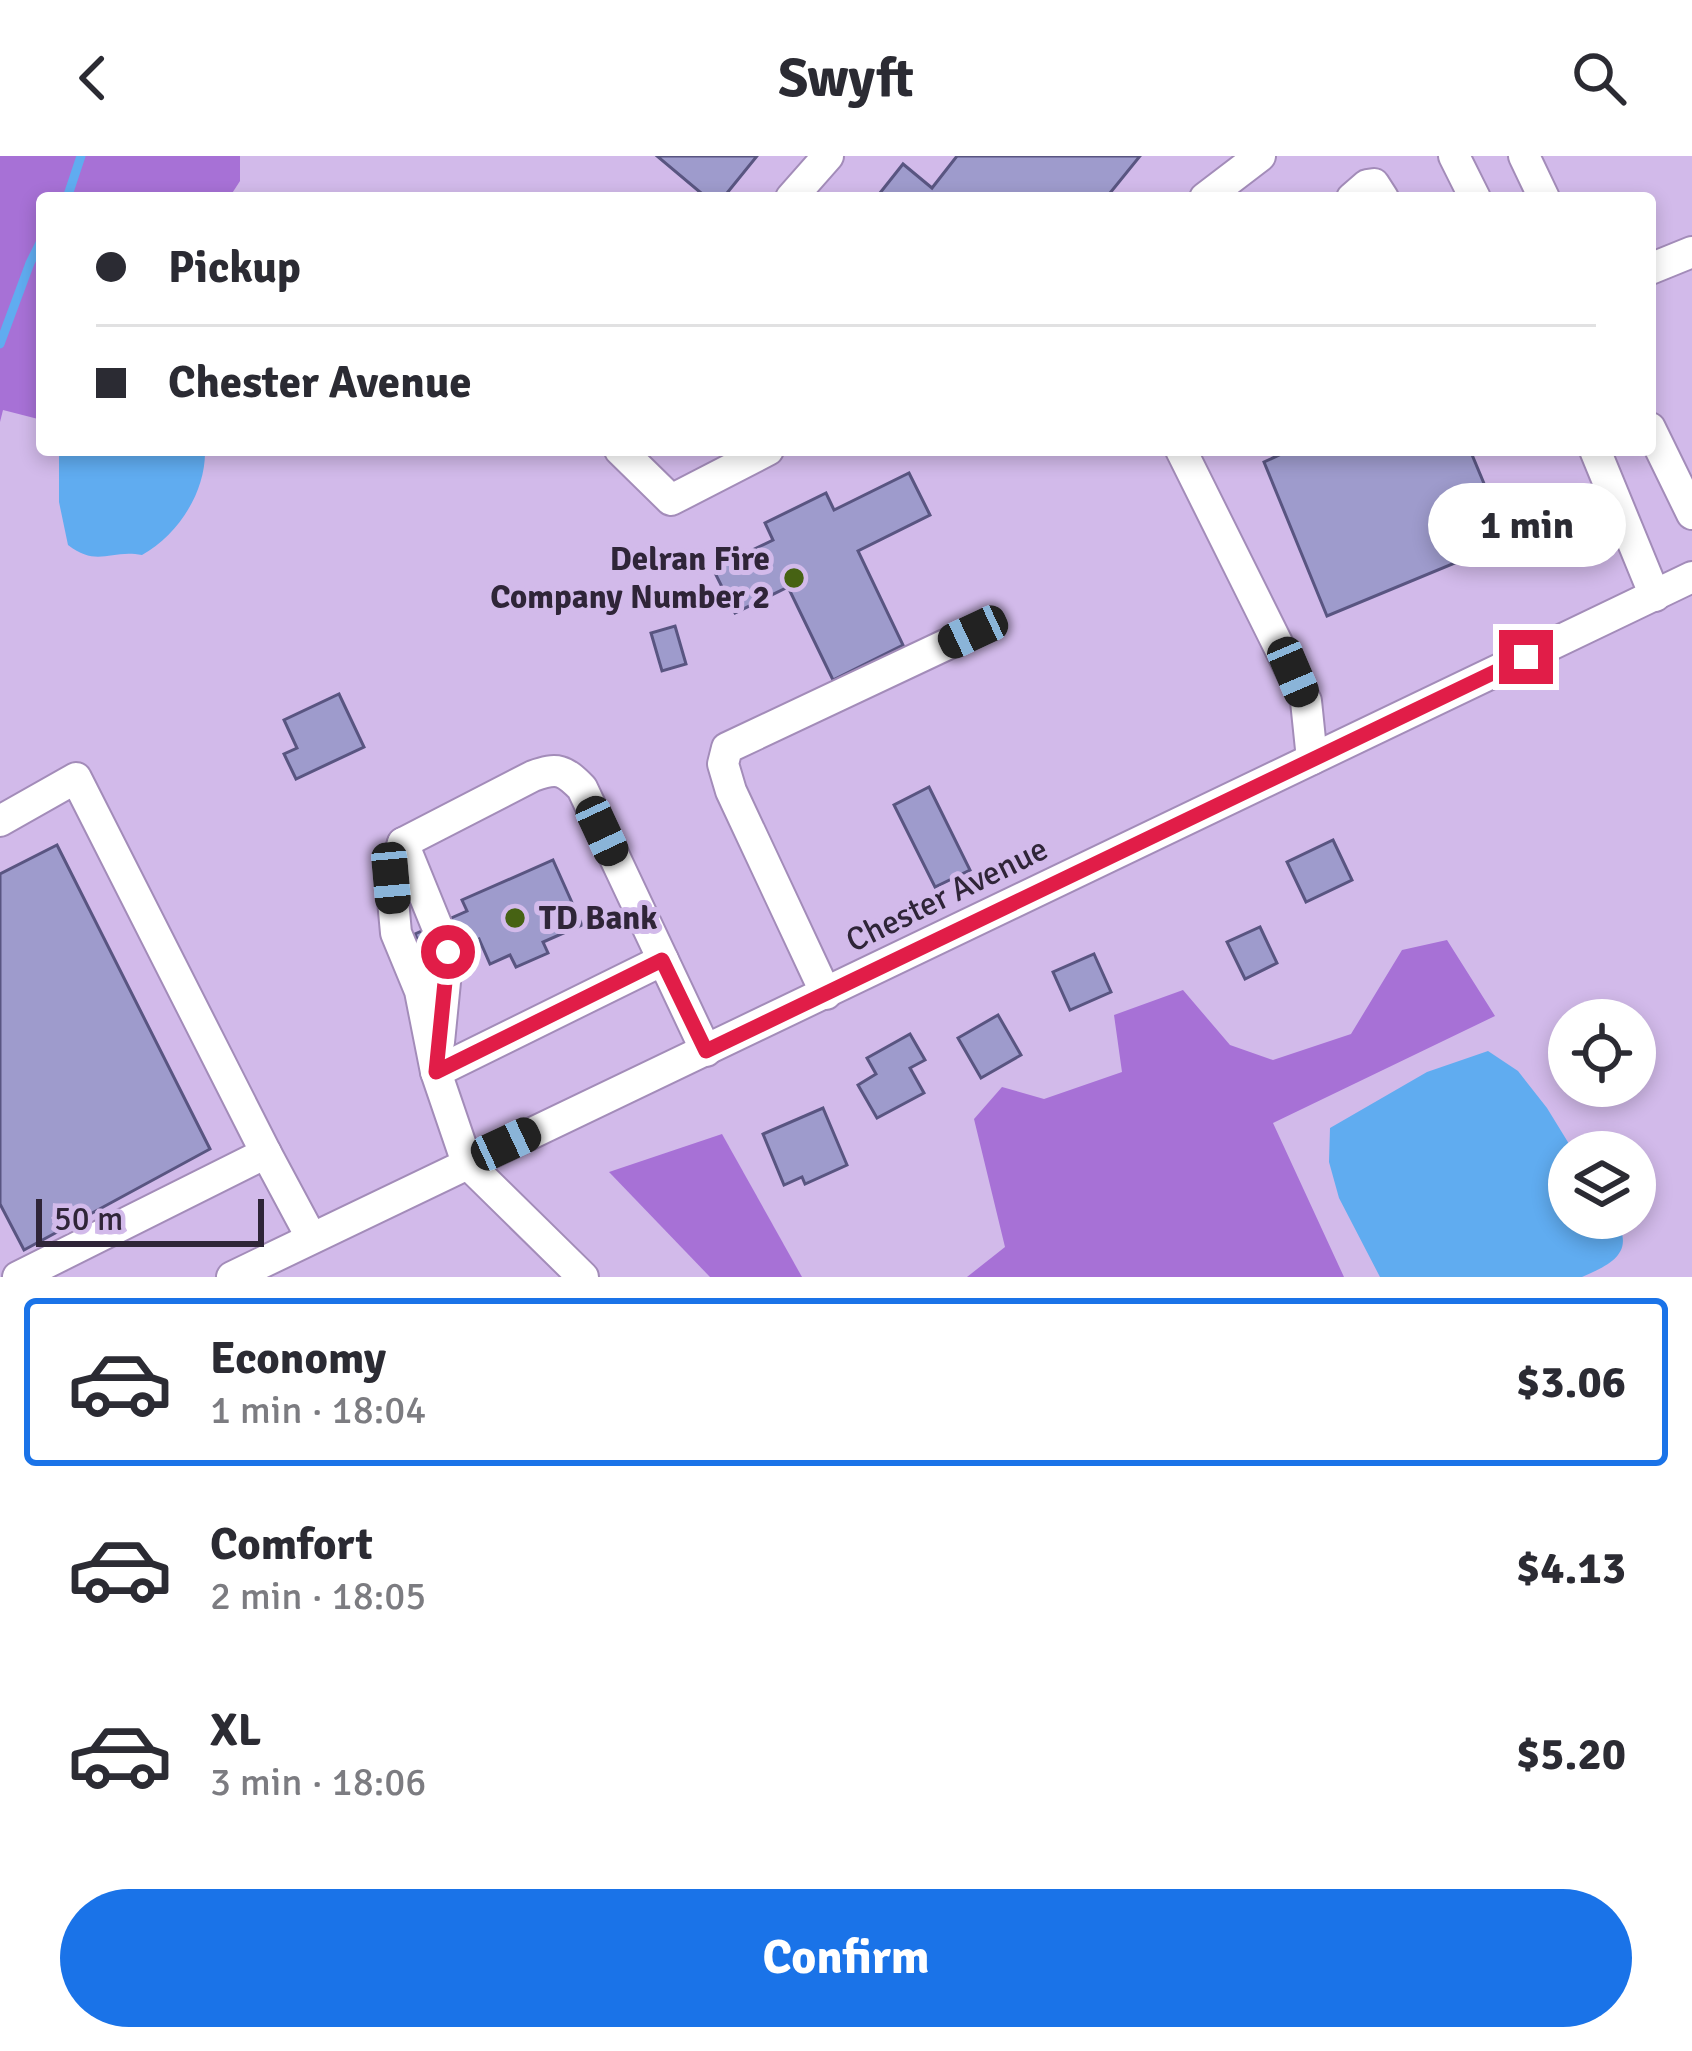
<!DOCTYPE html>
<meta charset="utf-8">
<style>
:root{--surface:#fff;--page:#f2f2f3;--text:#2b2b33;--muted:#7c7c81;--line:#e1e1e2;--accent:#1a73e8}
body{margin:0;font-family:Signika,sans-serif;background:var(--page);color:var(--text);height:100vh;display:flex;flex-direction:column;font-size:45px;white-space:nowrap}
*{box-sizing:border-box;margin:0}
p{font-size:39px;color:var(--muted)}
.icon{flex:none;width:66px;height:66px;fill:none;stroke:currentColor;stroke-width:2;stroke-linecap:round;stroke-linejoin:round}
.map{position:relative;height:1121px;overflow:hidden}
.side{display:flex;flex-direction:column;background:var(--surface);flex:1}
.side>*{flex:none}
.top-card{position:absolute;left:36px;top:36px;width:1620px;height:264px;border-radius:12px;box-shadow:0 6px 18px #0003;display:grid;align-content:center;height:264px;padding:0 60px;background:var(--surface)}
.controls{position:absolute;left:1548px;top:843px;display:grid;gap:24px}
.controls a{display:grid;place-items:center;width:108px;height:108px;border-radius:50%;background:var(--surface);box-shadow:0 6px 18px #0003;font-size:60px}
.scale{position:absolute;left:36px;bottom:30px;width:228px;box-sizing:border-box;padding-left:12px;border:6px solid #2f2538;border-top:0;font-size:33px;line-height:42px;white-space:nowrap;color:#2f2538;-webkit-text-stroke:9px #d2baea;paint-order:stroke}
.end{position:absolute;width:54px;height:54px;margin:-27px;border:15px solid #e11d48;background:#fff;box-shadow:0 0 0 6px #fff}
.from{border-radius:50%}
.bubble{position:absolute;height:84px;border-radius:42px;background:var(--surface);box-shadow:0 6px 18px #0003;font-size:39px;font-weight:700;line-height:84px;text-align:center}
.car{position:absolute;width:36px;height:72px;margin:-36px -18px;border-radius:15px;box-shadow:0 0 9px 3px #0007;background:linear-gradient(#222 24%,#8ab4d8 0 40%,#222 0 76%,#8ab4d8 0 86%,#222 0)}
.top-card b{display:flex;align-items:center;gap:42px;height:114px;font-size:45px}
.top-card b+b{border-top:3px solid var(--line)}
.top-card i{width:30px;height:30px;background:var(--text)}
ul{padding:21px 0 0;list-style:none}
li{display:flex;align-items:center;gap:36px;height:168px;margin:0 24px 18px;padding:0 36px;border:6px solid transparent;border-radius:12px}
li div{flex:1}
li b{display:block;font-size:45px}
li em{font-style:normal;font-weight:700}
li.selected{border-color:var(--accent)}
li>.icon{width:108px;height:108px;stroke-width:1.5}
.button{display:flex;gap:24px;margin-top:auto;padding:24px 60px}
.button a{flex:1;height:138px;border-radius:72px;background:var(--accent);color:#fff;font-size:48px;font-weight:700;line-height:138px;text-align:center}
header{display:flex;justify-content:space-between;align-items:center;height:156px;padding:0 60px;background:var(--surface);font-size:54px;font-weight:700}
.map>svg:first-child{display:block}
.forest{fill:#a771d6}
.water{fill:#60acf0}
.lines{fill:none;stroke-linecap:round;stroke-linejoin:round}
.stream{stroke:#60acf0;stroke-width:9}
.building{fill:#9e9bcc;stroke:#595581;stroke-width:3}
.minor-casing{stroke:#a38cb9;stroke-width:34}
.minor{stroke:#fff;stroke-width:30}
.route{stroke:#e11d48;stroke-width:15}
.poi-dot{fill:#466213;stroke:#d2baea;stroke-width:4.5}
.labels{text-anchor:middle;dominant-baseline:central;stroke-width:10;stroke-linejoin:round;paint-order:stroke}
.poi-label{font-size:33px;font-weight:bold;fill:#2f2538;stroke:#d2baea;text-anchor:end}
.street-label{font-size:33px;fill:#2f2538;stroke:#d2baea}
</style>
<header><svg class="icon" aria-label="back" viewBox="0 0 24 24"><path d="M15 5l-7 7 7 7"/></svg>Swyft<svg class="icon" aria-label="search" viewBox="0 0 24 24"><circle cx="10" cy="10" r="6"/><path d="M15 15l6 6"/></svg></header>
<div class="map">
<svg width="1692" height="1121" viewBox="0 0 1692 1121">
<rect width="100%" height="100%" fill="#d2baea"/>
<!-- forest -->
<g class="forest">
<path d="M0,0H240V25L229,42H42V264L3,254L0,266Z"/>
<path d="M1447,784L1495,860L1273,967L1344,1121H967L1005,1091L974,963L1002,931L1044,943L1122,916L1114,859L1183,834L1230,889L1273,904L1351,878L1402,794Z"/>
<path d="M722,978L802,1121H710L609,1016Z"/>
</g>
<!-- water -->
<g class="water">
<path d="M59,294H205C206,336 178,379 142,399C110,393 98,412 68,389L59,346Z"/>
<path d="M1488,895L1518,915L1547,952L1574,996H1569V1062H1615C1636,1096 1612,1108 1582,1121H1380L1339,1042L1329,1006L1330,972L1427,916Z"/>
</g>
<g class="lines">
<!-- stream -->
<g class="stream">
<path d="M67,42L81,0"/>
<path d="M0,188L30,107L42,83"/>
</g>
</g>
<!-- building -->
<g class="building">
<path d="M657,0H757L723,42H707Z"/>
<path d="M957,0H1140L1106,42H876L903,8L932,32Z"/>
<path d="M1290,294H1470L1508,385L1327,460L1264,306Z"/>
<path d="M909,317L930,359L858,395L903,489L833,524L788,431L735,457L713,413L773,384L765,367L826,337L834,354Z"/>
<path d="M675,470L686,508L662,515L651,477Z"/>
<path d="M339,538L364,591L296,623L284,598L297,592L284,564Z"/>
<path d="M929,631L970,714L935,731L894,649Z"/>
<path d="M1333,684L1352,724L1306,746L1287,706Z"/>
<path d="M57,689L210,993L24,1094L0,1048V718Z"/>
<path d="M553,704L582,769L543,786L548,797L516,811L510,799L490,808L479,783L427,806L415,778L467,755L462,744Z"/>
<path d="M1260,771L1277,807L1245,823L1227,786Z"/>
<path d="M1094,798L1111,836L1070,854L1053,816Z"/>
<path d="M998,859L1021,899L981,922L958,882Z"/>
<path d="M910,878L925,904L910,912L924,937L877,962L858,929L876,918L867,902Z"/>
<path d="M823,952L847,1009L805,1028L802,1021L784,1029L763,978Z"/>
</g>
<g class="lines">
<defs>
<g id="minor">
<path d="M1454,0L1475,42"/>
<path d="M1524,0L1544,42"/>
<path d="M791,42L828,0"/>
<path d="M1205,42L1260,0"/>
<path d="M1352,42L1367,29L1374,28L1383,42"/>
<path d="M1650,113L1692,96"/>
<path d="M1650,272L1692,358"/>
<path d="M620,294L671,344L768,294"/>
<path d="M1181,294L1306,545L1312,603"/>
<path d="M1595,294L1655,440"/>
<path d="M0,665L76,622L266,997L18,1121"/>
<path d="M403,687L436,768"/>
<path d="M826,838L731,635L723,608L727,592L973,476"/>
<path d="M439,886L448,796"/>
<path d="M436,916L663,804"/>
<path d="M266,997L311,1081"/>
<path d="M232,1121L1692,421"/>
<path d="M583,1121L467,1007L436,916L420,835L396,777L391,722L403,687L533,620C558,611 564,614 582,632L706,895"/>
</g>
</defs>
<!-- minor casing -->
<use href="#minor" class="minor-casing"/>
<!-- minor -->
<use href="#minor" class="minor"/>
</g>
<g class="lines">
<!-- route -->
<path class="route" d="M448,796L436,916L662,804L706,895L1526,501"/>
</g>
<!-- markers -->
<g class="poi-dot">
<circle cx="794" cy="422" r="12"/>
<circle cx="515" cy="762" r="12"/>
</g>
<g class="labels">
<!-- poi labels -->
<g class="poi-label">
<text x="770" y="403">Delran Fire<tspan x="770" dy="38">Company Number 2</tspan></text>
<text x="539" y="762" text-anchor="start">TD Bank</text>
</g>
<!-- street labels -->
<g class="street-label">
<text transform="translate(947 739) rotate(-26)">Chester Avenue</text>
</g>
</g>
</svg>
<div class="controls">
<a><svg class="icon" aria-label="locate" viewBox="0 0 24 24"><circle cx="12" cy="12" r="6"/><path d="M12 2v4M12 18v4M2 12h4M18 12h4"/></svg></a>
<a><svg class="icon" aria-label="layers" viewBox="0 0 24 24"><path d="M12 4l9 5-9 5-9-5zM3 14l9 5 9-5"/></svg></a>
</div>
<div class="scale">50 m</div>
<i class="end from" style="left:448px;top:796px"></i>
<i class="end" style="left:1526px;top:501px"></i>
<div class="bubble" style="left:1428px;top:327px;width:198px">1 min</div>
<i class="car" style="left:973px;top:476px;rotate:245deg"></i>
<i class="car" style="left:1293px;top:516px;rotate:157deg"></i>
<i class="car" style="left:602px;top:675px;rotate:155deg"></i>
<i class="car" style="left:391px;top:722px;rotate:175deg"></i>
<i class="car" style="left:506px;top:988px;rotate:65deg"></i>
<div class="top-card">
<b><i class="from"></i>Pickup</b>
<b><i></i>Chester Avenue</b>
</div>
</div>
<section class="side">
<ul>
<li class="selected"><svg class="icon" aria-label="car" viewBox="0 0 24 24"><path d="M5 17H2v-5l4-1 3-4h7l3 4 3 1v5h-3M9 17h6M6 11h13"/><circle cx="7" cy="17" r="2"/><circle cx="17" cy="17" r="2"/></svg><div><b>Economy</b><p>1 min · 18:04</p></div><em>$3.06</em></li>
<li><svg class="icon" aria-label="car" viewBox="0 0 24 24"><path d="M5 17H2v-5l4-1 3-4h7l3 4 3 1v5h-3M9 17h6M6 11h13"/><circle cx="7" cy="17" r="2"/><circle cx="17" cy="17" r="2"/></svg><div><b>Comfort</b><p>2 min · 18:05</p></div><em>$4.13</em></li>
<li><svg class="icon" aria-label="car" viewBox="0 0 24 24"><path d="M5 17H2v-5l4-1 3-4h7l3 4 3 1v5h-3M9 17h6M6 11h13"/><circle cx="7" cy="17" r="2"/><circle cx="17" cy="17" r="2"/></svg><div><b>XL</b><p>3 min · 18:06</p></div><em>$5.20</em></li>
</ul>
<div class="button"><a>Confirm</a></div>
</section>
